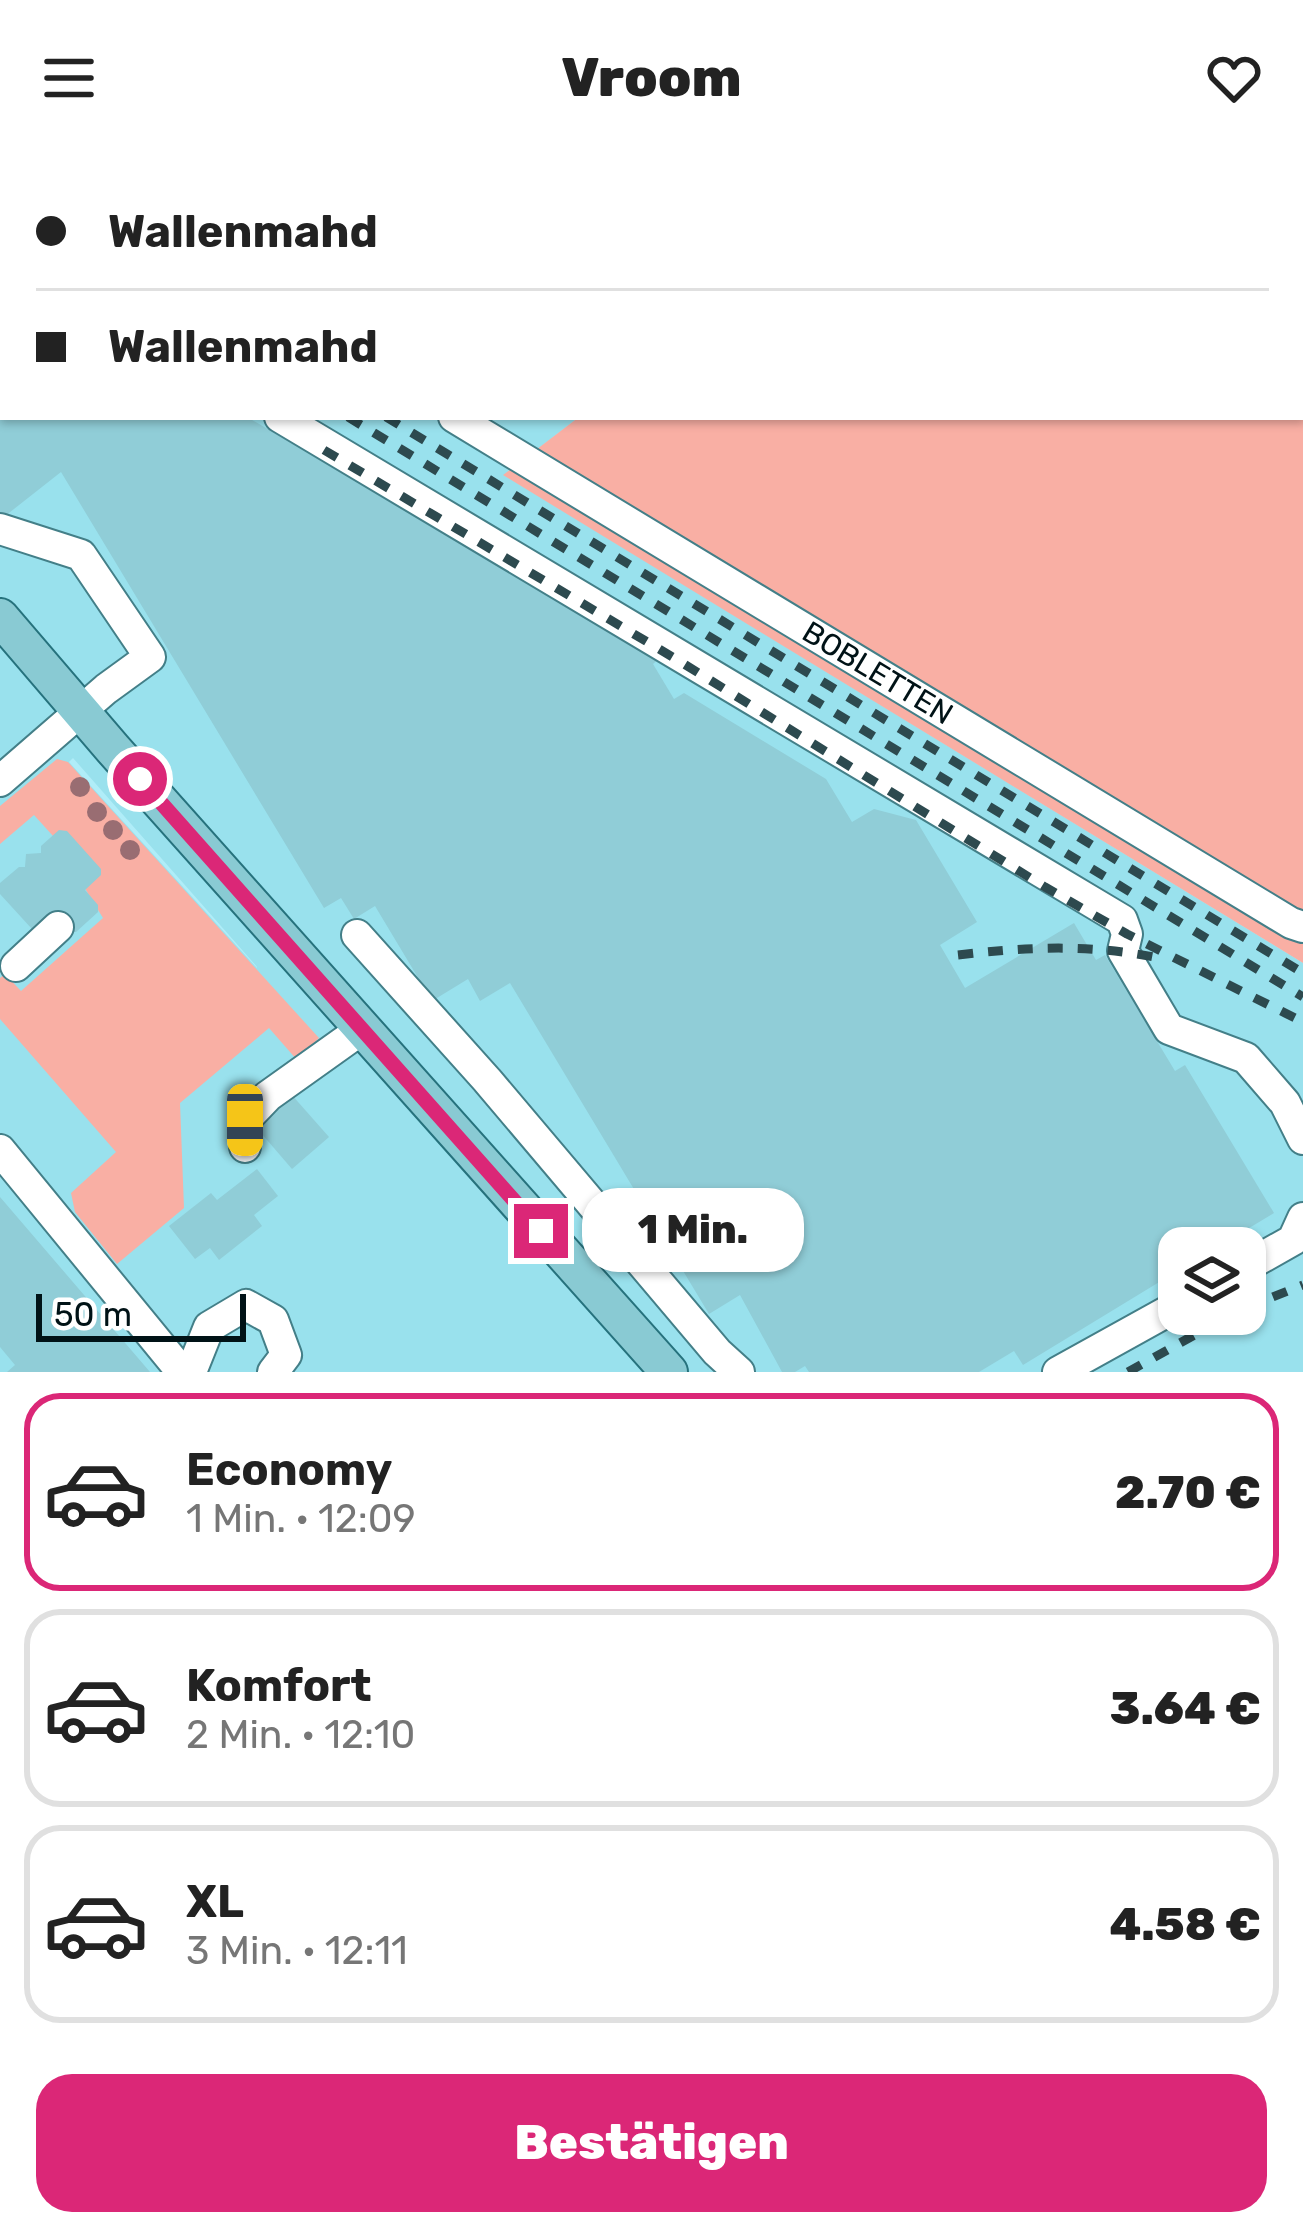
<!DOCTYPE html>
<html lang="de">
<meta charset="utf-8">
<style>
:root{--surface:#fff;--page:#f2f2f2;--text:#222;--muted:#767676;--line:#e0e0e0;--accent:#db2777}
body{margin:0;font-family:Rubik,sans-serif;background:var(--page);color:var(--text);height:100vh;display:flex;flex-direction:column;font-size:45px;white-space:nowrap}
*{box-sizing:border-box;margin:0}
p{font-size:39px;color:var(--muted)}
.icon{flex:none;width:66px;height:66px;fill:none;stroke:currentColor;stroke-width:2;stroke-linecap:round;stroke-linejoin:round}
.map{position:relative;height:1216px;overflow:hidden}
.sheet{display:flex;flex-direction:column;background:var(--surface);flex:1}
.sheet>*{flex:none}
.top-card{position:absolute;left:0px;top:0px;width:1305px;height:264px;box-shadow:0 3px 9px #0004;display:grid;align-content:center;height:264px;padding:0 36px;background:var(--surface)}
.fabs{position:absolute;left:1158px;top:1071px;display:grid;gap:24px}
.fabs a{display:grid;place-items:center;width:108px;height:108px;border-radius:24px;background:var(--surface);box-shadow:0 3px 9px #0004;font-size:60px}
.scale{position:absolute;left:36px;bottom:30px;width:210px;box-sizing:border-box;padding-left:12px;border:6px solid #001216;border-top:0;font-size:33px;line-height:42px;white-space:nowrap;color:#001216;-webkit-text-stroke:9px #fff;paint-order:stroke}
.end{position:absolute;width:54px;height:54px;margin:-27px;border:15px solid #db2777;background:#fff;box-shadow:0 0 0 6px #fff}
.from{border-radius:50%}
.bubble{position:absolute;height:84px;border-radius:36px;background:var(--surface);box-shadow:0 3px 9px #0004;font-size:39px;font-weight:800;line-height:84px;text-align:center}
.car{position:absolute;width:36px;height:72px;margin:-36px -18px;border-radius:15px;box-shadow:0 0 9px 3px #0007;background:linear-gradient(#f5c518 24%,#345 0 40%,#f5c518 0 76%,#345 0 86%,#f5c518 0)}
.top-card b{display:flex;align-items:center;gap:42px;height:114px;font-size:45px}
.top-card b+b{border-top:3px solid var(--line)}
.top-card i{width:30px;height:30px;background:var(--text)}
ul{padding:21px 0 0;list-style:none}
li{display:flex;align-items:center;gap:36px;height:198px;margin:0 24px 18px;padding:0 12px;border:6px solid var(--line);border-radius:36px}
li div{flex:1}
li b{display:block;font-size:45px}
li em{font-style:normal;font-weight:800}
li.active{border-color:var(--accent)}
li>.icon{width:108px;height:108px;stroke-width:1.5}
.primary-button{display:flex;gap:24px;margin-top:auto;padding:24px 36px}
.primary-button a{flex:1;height:138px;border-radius:36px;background:var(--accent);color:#fff;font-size:48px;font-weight:800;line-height:138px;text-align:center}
header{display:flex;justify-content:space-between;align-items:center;height:156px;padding:0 36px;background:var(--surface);font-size:54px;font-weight:800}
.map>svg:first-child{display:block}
.built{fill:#99e1ed;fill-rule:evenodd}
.green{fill:#f9afa4}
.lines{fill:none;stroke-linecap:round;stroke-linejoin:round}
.stream{stroke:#7d99ed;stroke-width:9}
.building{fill:#90cdd7}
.minor-casing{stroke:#437f88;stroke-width:34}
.major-casing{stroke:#26727d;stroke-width:40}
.minor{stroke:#fff;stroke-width:30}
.major{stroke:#89cad3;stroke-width:36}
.rail{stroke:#2d4a4f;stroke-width:9;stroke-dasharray:15 15;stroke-linecap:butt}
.tree{fill:#996d72}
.route{stroke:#db2777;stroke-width:15}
.labels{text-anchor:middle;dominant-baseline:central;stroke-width:10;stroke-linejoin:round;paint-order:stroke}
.street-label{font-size:30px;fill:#001216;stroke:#fff}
</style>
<header><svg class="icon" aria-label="menu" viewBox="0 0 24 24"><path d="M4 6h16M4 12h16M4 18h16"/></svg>Vroom<svg class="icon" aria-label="heart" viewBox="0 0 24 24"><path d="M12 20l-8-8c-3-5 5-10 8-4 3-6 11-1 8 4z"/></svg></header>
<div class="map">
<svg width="1303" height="1216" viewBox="0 0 1303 1216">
<rect width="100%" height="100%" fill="#b0edf8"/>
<!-- built -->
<path class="built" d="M0,0L222,3H3V261H579L504,319L1303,807V1216H0ZM73,602L257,811V812L69,606ZM1179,1092H1245V1158H1179Z"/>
<!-- green -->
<g class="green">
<path d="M747,0H1303V807L503,319L579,261H1302V3H743Z"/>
<path d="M57,603L68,606L319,882L297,904L269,872L180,947L184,1052L117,1108L75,1056L71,1037L116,996L0,863V822L5,818L21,835L103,762L53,680L34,659L0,688V650Z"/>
</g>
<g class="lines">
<!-- stream -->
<g class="stream">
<path d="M1273,0L1275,3"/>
<path d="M1302,55L1303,57"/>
</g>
</g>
<!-- building -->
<g class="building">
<path d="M0,261H247L660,502L653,508L674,543L684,537L826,623L852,666L874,653L916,664L977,766L940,789L965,832L1074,767L1096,804L1105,799L1175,915L1185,909L1274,1057L1216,1092H1179V1114L1023,1209L1014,1195L979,1216H809L805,1210L795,1216H782L740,1139L709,1158L510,827L480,845L468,823L432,845L375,750L354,763L341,742L324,752L61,316L0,364Z"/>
<path d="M59,674L67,675L101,713V719L85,734L98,749V756L76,776L32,773L0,738V727L19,711H25L26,698L41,697V690Z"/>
<path d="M291,938L329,981L292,1013L255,970Z"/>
<path d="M257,1013L278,1040L254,1059L262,1070L219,1104L210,1092L195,1103L169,1070L211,1037L217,1044Z"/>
<path d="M0,1041L150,1216H7L15,1209L0,1191Z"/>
</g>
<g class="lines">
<defs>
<g id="minor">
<path d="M15,0L20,3"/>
<path d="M234,0L235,3"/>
<path d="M0,86L3,88"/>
<path d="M280,261L1122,764L1127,778L1123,795L1169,873L1246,902L1285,947L1303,983"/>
<path id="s1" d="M454,261L1291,767L1303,771"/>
<path d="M0,373L81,399L150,501L106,533L0,625"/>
<path d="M357,779L487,924L717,1196L739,1216"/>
<path d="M16,810L58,771"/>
<path d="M245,991V964L268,940L362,873"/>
<path d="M0,994L182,1216"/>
<path d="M1245,1111L1293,1084L1303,1062"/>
<path d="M191,1216L209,1171L246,1149L273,1164L286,1199L273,1216"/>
<path d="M1058,1216L1179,1149"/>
</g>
<path id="major" d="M0,461L113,593L669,1216"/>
</defs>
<!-- minor casing -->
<use href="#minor" class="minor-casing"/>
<!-- major casing -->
<use href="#major" class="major-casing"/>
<!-- minor -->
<use href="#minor" class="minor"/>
<!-- major -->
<use href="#major" class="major"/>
<!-- rail -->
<g class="rail">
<path d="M0,27L3,29"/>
<path d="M0,50L3,52"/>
<path d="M348,261L1303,841"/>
<path d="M386,261L1303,817"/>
<path d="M324,294L676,503L1045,731L1127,778L1303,866"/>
<path d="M958,799C1026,791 1087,788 1154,801"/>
<path d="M1245,1152L1303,1129"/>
<path d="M1128,1216L1232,1158"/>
</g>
</g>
<!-- trees -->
<g class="tree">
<circle cx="80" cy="631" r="10"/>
<circle cx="97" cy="656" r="10"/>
<circle cx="113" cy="674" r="10"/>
<circle cx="130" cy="694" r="10"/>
</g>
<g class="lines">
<!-- route -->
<path class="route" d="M140,623L541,1075"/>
</g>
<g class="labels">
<!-- street labels -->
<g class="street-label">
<text stroke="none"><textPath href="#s1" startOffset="495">BOBLETTEN</textPath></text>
</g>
</g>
</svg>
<div class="fabs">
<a><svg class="icon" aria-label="layers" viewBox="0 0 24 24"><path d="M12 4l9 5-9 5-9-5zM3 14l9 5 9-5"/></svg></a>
</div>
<div class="scale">50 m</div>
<i class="end from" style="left:140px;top:623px"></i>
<i class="end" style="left:541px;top:1075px"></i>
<div class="bubble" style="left:582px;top:1032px;width:222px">1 Min.</div>
<i class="car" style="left:245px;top:964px;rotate:180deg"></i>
<div class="top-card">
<b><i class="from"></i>Wallenmahd</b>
<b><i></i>Wallenmahd</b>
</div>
</div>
<section class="sheet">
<ul>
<li class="active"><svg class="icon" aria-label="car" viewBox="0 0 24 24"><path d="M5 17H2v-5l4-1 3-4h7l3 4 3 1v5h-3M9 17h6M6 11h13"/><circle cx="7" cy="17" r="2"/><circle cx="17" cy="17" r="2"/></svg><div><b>Economy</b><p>1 Min. · 12:09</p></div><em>2.70 €</em></li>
<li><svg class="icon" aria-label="car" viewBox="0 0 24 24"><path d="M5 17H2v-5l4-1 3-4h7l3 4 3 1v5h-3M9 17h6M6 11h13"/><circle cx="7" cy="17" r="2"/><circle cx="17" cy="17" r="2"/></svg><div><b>Komfort</b><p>2 Min. · 12:10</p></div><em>3.64 €</em></li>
<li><svg class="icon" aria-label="car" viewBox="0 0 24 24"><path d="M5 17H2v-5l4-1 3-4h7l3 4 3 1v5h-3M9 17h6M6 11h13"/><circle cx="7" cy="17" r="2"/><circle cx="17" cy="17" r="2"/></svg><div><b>XL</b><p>3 Min. · 12:11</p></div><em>4.58 €</em></li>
</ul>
<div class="primary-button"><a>Bestätigen</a></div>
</section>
